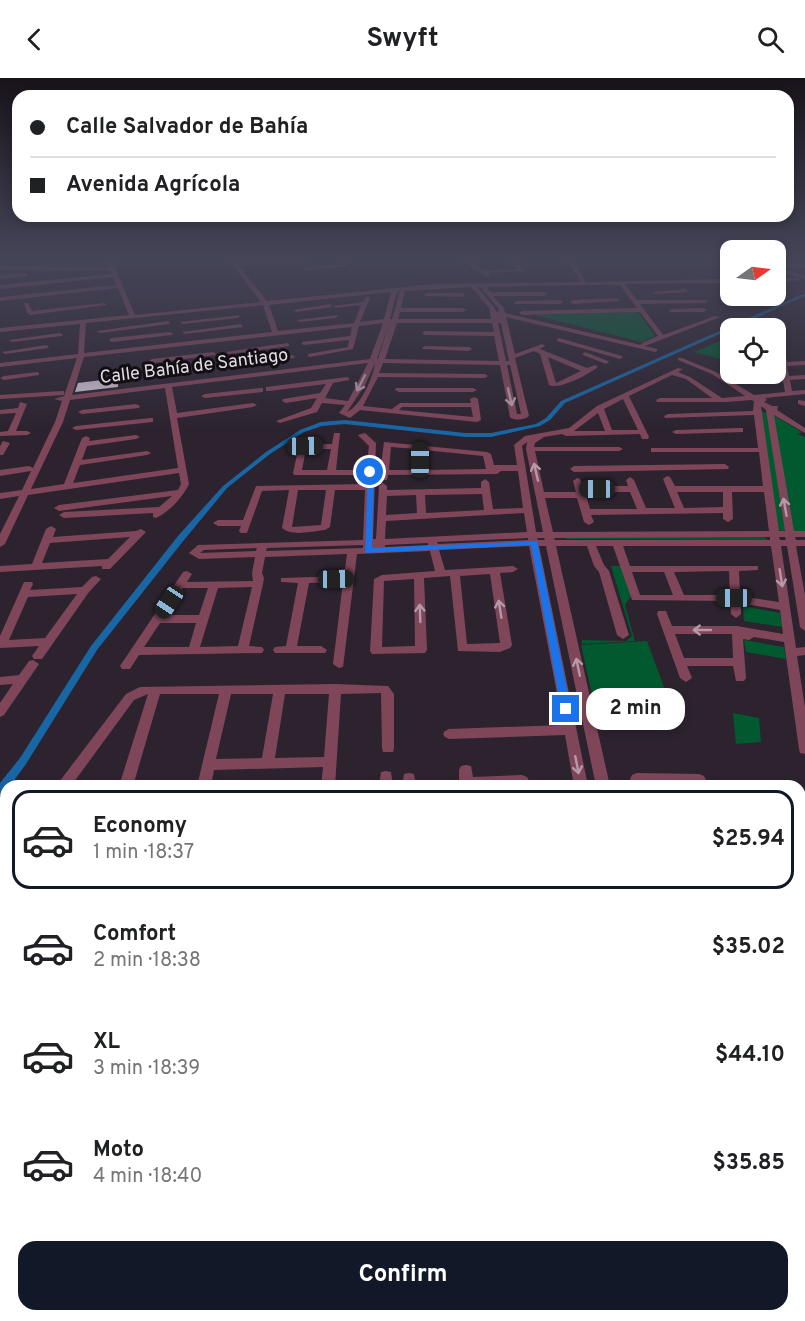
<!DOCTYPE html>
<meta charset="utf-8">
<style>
:root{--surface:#fff;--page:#f6f6f6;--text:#202124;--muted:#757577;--line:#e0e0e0;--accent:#111827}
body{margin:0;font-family:Overpass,sans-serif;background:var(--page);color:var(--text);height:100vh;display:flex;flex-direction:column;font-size:22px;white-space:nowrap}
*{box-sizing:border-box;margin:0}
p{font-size:20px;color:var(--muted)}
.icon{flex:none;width:33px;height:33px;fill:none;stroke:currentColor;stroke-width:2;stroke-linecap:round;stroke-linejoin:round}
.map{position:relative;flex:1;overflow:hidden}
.drawer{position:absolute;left:0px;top:702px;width:806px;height:542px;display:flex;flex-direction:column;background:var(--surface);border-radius:18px 18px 0 0;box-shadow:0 3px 9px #0003}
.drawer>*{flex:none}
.top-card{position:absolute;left:12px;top:12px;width:782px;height:132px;border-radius:18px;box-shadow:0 3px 9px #0003;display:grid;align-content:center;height:132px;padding:0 18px;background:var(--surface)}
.needle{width:39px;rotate:76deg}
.controls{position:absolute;left:720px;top:162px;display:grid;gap:12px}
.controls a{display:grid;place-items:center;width:66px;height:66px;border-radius:12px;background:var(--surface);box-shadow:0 3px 9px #0003;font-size:30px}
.end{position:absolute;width:27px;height:27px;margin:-14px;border:8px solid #1a73e8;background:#fff;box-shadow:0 0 0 3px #fff}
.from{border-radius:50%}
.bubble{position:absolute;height:42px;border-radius:18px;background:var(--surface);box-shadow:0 3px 9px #0003;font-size:20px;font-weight:700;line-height:42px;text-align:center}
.car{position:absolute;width:18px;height:36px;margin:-18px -9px;border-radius:8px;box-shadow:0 0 4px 2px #0007;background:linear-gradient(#222 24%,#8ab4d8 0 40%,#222 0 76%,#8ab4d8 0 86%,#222 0)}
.top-card b{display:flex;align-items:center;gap:21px;height:57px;font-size:22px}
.top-card b+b{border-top:2px solid var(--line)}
.top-card i{width:15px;height:15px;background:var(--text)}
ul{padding:10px 0 0;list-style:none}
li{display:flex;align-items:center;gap:18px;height:99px;margin:0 12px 9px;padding:0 6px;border:3px solid transparent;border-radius:18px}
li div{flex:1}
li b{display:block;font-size:22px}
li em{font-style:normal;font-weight:700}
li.current{border-color:var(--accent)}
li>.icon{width:54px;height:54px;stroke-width:1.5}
.action{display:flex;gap:12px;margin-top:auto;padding:12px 18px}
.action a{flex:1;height:69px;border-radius:18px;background:var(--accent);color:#fff;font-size:24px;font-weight:700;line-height:69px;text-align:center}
header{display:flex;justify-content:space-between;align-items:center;height:78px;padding:0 18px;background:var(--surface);font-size:27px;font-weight:700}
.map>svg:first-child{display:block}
.green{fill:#00592f}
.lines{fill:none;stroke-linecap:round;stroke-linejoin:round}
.canal{fill:#1866a4;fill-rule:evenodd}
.building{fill:#cbbfd0}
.minor{fill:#7f465a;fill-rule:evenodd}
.major{fill:#d55f8d;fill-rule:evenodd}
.oneway{stroke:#b699a6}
.route{fill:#1a73e8}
.labels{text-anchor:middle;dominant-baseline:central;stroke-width:6;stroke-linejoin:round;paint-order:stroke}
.far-street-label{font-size:18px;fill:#e3dde5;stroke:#120e14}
</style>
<header><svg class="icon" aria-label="back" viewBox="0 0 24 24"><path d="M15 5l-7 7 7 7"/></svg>Swyft<svg class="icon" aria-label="search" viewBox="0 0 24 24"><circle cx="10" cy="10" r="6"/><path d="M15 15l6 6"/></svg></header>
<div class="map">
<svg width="805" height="1243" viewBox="0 0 805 1243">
<rect width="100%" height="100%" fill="#2c232f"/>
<!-- green -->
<g class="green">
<path d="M638,234L655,258L641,264L535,237Z"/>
<path d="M730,259V281H721L694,274Z"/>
<path d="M760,333L767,335L786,451L784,453L778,452Z"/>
<path d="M773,337L802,354L798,356L805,359V454H792Z"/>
<path d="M763,458L768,462L565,461L568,459Z"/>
<path d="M611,488H621L631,518L625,527L635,563L582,566V562L626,563L632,558Z"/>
<path d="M743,528L780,535L782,549L744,543Z"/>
<path d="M744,562L784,569L786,581L746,574Z"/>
<path d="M647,563L677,645L599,648L581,567Z"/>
<path d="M733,635L759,640L761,664L736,666Z"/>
</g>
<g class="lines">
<!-- canal -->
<path class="canal" d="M805,215V218L565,325L550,342L540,348L491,359H465L345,346L322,348L304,354L270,376L227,410L184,462L97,572L26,686L10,708H6C6,713 5,715 0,717V705L20,680L91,568L178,458L223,408L266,374L300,352L321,344L345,342L465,355H491L536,346L546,340L561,323Z"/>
</g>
<!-- building -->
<path class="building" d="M118,300V309L75,314L78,305Z"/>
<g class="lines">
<!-- minor -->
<g class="minor">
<path d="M105,178H110L135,237L261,224L226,178H230L236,184L331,178L329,180L238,187L267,223L435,206L581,204L570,187L559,178C573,178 579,193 586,204L730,201V205L625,206L637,222H708L706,225L640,226L663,257L715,238L720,239L645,268L657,271V273L655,274L506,239L515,276L542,266L545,268L540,271L587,290L595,287L598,289C589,296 560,312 549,307L540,276L534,273L515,280L529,338C525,342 514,343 510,339L500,287L383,285L379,295L485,296L488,298L485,300L378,299L363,328L392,331L400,325H471L470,321L474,319L478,321L481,342L477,344L360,332L350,340L339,335L345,327L322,325L317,334L280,345L276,343L311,330L317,320L286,325L282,323L283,321L320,315L326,306L269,313H266V309L347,299L349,300V302L333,305L325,320L348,323L368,285L172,309L177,335L253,325L257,327L253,329L177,340L189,406C183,419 169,434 156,440L153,439V435L64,440L59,437L64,434L159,429L172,418L59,433L54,430L59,427L178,412L181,406L179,395L28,417L5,466L0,469V456L19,418L0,421V415L22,412L31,393L0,398V392L29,388L33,390L55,344L62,323L54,321L64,318L77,280L0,289V285L78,276L80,246L0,254V250L129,237L118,210L0,223V219L116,207L113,199L0,211V207L112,196L111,193L0,192V188L109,189ZM583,207H620L637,230L522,233L519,235L522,237L640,234L658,258L642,265L641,267L505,235L504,230L493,218H544L547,216L544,214H490L486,209ZM471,209L489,230L491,241H398L400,234H463L466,232L463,230H401L405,213ZM477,209H480L498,230L499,234L496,233L494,229ZM400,213L392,241H390L397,214ZM391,214L384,241L360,244L370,220L367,218L363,224L333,228L336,230L361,227L354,245L278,253L269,227ZM263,227L272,254L84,275L86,245ZM383,245L370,281L72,317L84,279L352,249L350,258L302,264V266L304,267L349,262L348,269L308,276V278L310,279L353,271L359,248ZM389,245L378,281H377ZM397,245H492L494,254L425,253L422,255L425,257L494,258L499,283L385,281ZM498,245H501L509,283H506ZM548,279L581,293L556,305ZM375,285C374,297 361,328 347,334L365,307ZM507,287H510L521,336H517ZM165,310L178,390L73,405L80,387L147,377L151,375L147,373L82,382L87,368L136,361L140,359L136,357L89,363L90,360L86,358L82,360L64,406L31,411L63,344L70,322ZM402,329H471L473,339L399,332Z"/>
<path d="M337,178H342L350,188L307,192L304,190L344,186Z"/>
<path d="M455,178H515L512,180L526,193L488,195L490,197L487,199ZM506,180L518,191L484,192L468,182Z"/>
<path d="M716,178H730V181Z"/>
<path d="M777,185L805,186V190L776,188Z"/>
<path d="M776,189L805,197V201L776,193Z"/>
<path d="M26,195L28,198L0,201V197Z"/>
<path d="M776,200H798L801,202L776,204Z"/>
<path d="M686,211L688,214L655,216L652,214Z"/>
<path d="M426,215H462L465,217L462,219L424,218Z"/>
<path d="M618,220L620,223L573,226L570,224L573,222Z"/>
<path d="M516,223L560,222L563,224L560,226H514Z"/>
<path d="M24,225H28L32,233L104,225L107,227L30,237L27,235Z"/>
<path d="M330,226L332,229L296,234L293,232Z"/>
<path d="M671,231L704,230L707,232L704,234H669Z"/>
<path d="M240,237L238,240L183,246L180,244Z"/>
<path d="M338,237L336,240L300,244L297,242Z"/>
<path d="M168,243L170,246L100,255L97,253Z"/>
<path d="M241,246L243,249L185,256L182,254Z"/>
<path d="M170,254L173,256L172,257L112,264L109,262L112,260Z"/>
<path d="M60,255L63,257L62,258L12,264L9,262Z"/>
<path d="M559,260L622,278L623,279L620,281L557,263V261Z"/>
<path d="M287,265L289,266V268L229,276L226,274Z"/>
<path d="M46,267L49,269L48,270L5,276L2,274Z"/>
<path d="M425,268L469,269L472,271L469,273L423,271L422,270Z"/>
<path d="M213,274L216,276L215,277L152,285L149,283L152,281Z"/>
<path d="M585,274L608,283L609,284L606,286L583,277L582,276Z"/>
<path d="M292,277L295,279L294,280L232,288L229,286L232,284Z"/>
<path d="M782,279H786L787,284L805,283V287L787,288L789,298L805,297V301L790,302L792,313L805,312V316L765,320L767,322L764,324L772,328H778L777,332L805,350V355L774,337L794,453H805V459H795L796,462H805V468H796L805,517V553L800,549L787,468H781L796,570L805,569V577L797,578L805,629V676L800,675L799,671L784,564L754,559L749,562L743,561L746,600L744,603H736L733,588H687L692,600L686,604L680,600L657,536L658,533H666L672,548H737L783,556L780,532L741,525V536L736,540L731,536L730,523L632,522L613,468H596L604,487L609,493L629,557L623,561L617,557L599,494L594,488L587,468H556L610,708H596L546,468H539L588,708H574L565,657L449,661L445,659L443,656L445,653L449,651L563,647L529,468L439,472L445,492L513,488L518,491L513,494L500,495L512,567L510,570L500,574L458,573L450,498L424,500L427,572L425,575L372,576L370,573L374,501L382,497L435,493L430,473L357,476L343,589L339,590L333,586L343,504L309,505L297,568H321L327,572L325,575H275L273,572L275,569L286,568L298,505L281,504V500L344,498L347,476L265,479L262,495L264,500L263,506L249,568L262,569L264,572L262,575L139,577L130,591H122L120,588L183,494L187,493L192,496L187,504L253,503L252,495L255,479L199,481L189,475L198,467L363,462L365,412H335L330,449L325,452C312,453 292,459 282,450L289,412L262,413L247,455H241L239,453L241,448H218L213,445L218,442H243L256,408L365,406L366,397H294L293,395L299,367L332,366L334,355H340L336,392H366L369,368L358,357L365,355L376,365L373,461H376L379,408L383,405L387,408V412L481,410V404L485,401L489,404L493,431L523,430L518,393H501L497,396L388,397L387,402H381L380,395L384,364L487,374L491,376L494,387H517L514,367L525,358L569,350L597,328L678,290L683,291L678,294L690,299L722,320L745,318L712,296L678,282V280H682L716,294L754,317L785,314L780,286ZM672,297L686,301L712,320H660L656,322L657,324H726L751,322L754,323L753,333L668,336L664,338L665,340L754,337L758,370H651V374H759L763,408H675L670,399L667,398L663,401L675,430H646L634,402L630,399L626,402L628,408H583L580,401L577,400L573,403L576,414H544L535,373H619L623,371L619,369H534L535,365L544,359L562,356L566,358L640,356L642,361H648L649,359L629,318ZM623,321L638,352H612L604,331ZM761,328L766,332L785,453H779ZM598,335L605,353H574ZM527,364L526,371L543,454H536L522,368ZM391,369L416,371V392H389ZM306,371H331L327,392H302ZM424,372L483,378L486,391L424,392ZM298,412H326L321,447L292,449ZM585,414H630L637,431H590ZM677,414H723V429L684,430ZM732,414H764L769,453L553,454L545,420H577L584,444L589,447L594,444L591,437L723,435V441L728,444L733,441ZM482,416L484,432L426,435L425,417ZM416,417L417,435L386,437L387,418ZM524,435L527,454L385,461L386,443ZM770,459V462H555L554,460ZM779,459H785L786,462H780ZM528,460V462L438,466L437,464ZM537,460H544L545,462H538ZM428,465V467L385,469V467ZM363,467V470L266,473L267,470ZM623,468H771L779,524L740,518L739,493L758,492V488H630ZM257,470L256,473L200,475L204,472ZM729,493L730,517H684L674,494ZM632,494H664L673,517H640ZM490,496L500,565L467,566L460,498ZM414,501L415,568L382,569L384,503ZM252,509L238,568L200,569L218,510ZM183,510H208L199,537H165ZM160,545H196L189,569H144ZM675,556H732L733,580H684Z"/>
<path d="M216,286L219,288L218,289L152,297L149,295L152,293Z"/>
<path d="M37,294L39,295V297L4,302L0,300L4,298Z"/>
<path d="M260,310H263V314L205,320L201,318L205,316Z"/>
<path d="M396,310H473L477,312L473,314H399L395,312Z"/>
<path d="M61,313H64V317L0,321V317Z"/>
<path d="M798,322L805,323V328L798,326Z"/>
<path d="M20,324L27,326L16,353H27L31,355L27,357L0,358V354L8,353L16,335L0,336V332L18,330Z"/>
<path d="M136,326L140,328L139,330L82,336L78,334L82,332Z"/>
<path d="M150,340H153V344L76,352L72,350L76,348Z"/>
<path d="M740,350H743V354L676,356L672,354L676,352Z"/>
<path d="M3,363L10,365L3,377H0V368Z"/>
<path d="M725,386L729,389L728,391L574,394L570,391L574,388Z"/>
<path d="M51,448L56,451L53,459L136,453L141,451L146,454L110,491H102V488L0,494V488L32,486L46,451ZM130,459L108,481L42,485L50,465Z"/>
<path d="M96,498L101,501L89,514L42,581H34L32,578L39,568L0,570V558L24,504H32L33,506L30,512L82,509L92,499ZM77,516L45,560L9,562L28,519Z"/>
<path d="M33,582L39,586L37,589L4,637L0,639V625L13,606L0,607V599L19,597L29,583Z"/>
<path d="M335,606L388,608L394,616V670L393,674H383L382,670L381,615L341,616L335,708H321L323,689L214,692L211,708H197L219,616H160L133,708H119L148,616L134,622L71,708H56L126,616L140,609ZM231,616H273L262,680L216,681ZM285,616H329L324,679L275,680Z"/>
<path d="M466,687L471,688L473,699L522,697L527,699L529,703L524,708H459V692L461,688Z"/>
<path d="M386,693L391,694L393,708H379L381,694Z"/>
<path d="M409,695L414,696L416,708H402L404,696Z"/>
<path d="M637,695L699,696L704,698L706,702L704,706L699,708L637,707L632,705L630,701L632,697Z"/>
<path d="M6,777V809H0V780Z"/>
<path d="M800,780L805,782V809L800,806Z"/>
<path d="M805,855V871L800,872V856Z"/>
<rect x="0" y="861" width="6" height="16"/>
<path d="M6,897V915L0,917V899Z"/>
<path d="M6,947V967L0,970V950Z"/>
<rect x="800" y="1099" width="5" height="20"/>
<path d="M109,1238H131L129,1243H107Z"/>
<path d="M704,1238H726L727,1243H705Z"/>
</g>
<!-- major -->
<g class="major">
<path d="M0,919L6,921V948L0,945Z"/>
<path d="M0,963L6,966V994L0,992Z"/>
<path d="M158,1238H185L188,1243H160Z"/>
<path d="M199,1238H226L229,1243H201Z"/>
</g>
</g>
<!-- one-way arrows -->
<defs><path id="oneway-shaft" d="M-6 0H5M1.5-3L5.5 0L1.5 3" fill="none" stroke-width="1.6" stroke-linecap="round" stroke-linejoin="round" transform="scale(1.5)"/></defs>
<g class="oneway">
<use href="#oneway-shaft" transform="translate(361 305) rotate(117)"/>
<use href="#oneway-shaft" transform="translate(510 319) rotate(77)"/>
<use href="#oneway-shaft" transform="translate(536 394) rotate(-103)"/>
<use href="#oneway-shaft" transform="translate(785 429) rotate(-100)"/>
<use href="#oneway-shaft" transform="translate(781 500) rotate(81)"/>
<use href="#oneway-shaft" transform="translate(500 531) rotate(-99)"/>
<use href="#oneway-shaft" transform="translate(420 535) rotate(-92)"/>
<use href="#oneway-shaft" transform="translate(702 552) rotate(-180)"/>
<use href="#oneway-shaft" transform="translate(578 589) rotate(-102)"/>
<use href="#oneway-shaft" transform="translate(577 687) rotate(79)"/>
</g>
<!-- sky -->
<linearGradient id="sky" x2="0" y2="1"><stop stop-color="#18131a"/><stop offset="0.51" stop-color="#454558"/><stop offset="1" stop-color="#454558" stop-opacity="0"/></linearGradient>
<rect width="805" height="352" fill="url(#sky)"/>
<!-- route -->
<path class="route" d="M368,393L374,394L372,470L537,463L571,631L570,633L566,634L561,631L531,467L365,475Z"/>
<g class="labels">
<!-- far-street labels -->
<g class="far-street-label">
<text transform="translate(194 289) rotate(-7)">Calle Bahía de Santiago</text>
</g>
</g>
</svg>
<div class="controls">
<a><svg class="needle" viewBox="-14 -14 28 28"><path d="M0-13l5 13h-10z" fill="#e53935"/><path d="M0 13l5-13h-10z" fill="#757577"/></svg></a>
<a><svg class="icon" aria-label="locate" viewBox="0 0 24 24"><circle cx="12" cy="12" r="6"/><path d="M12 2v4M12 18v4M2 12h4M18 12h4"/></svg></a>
</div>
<i class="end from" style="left:370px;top:394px"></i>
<i class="end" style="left:566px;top:631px"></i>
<div class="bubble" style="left:586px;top:610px;width:99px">2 min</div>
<i class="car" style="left:305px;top:368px;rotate:89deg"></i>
<i class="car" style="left:420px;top:382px;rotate:0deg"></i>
<i class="car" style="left:597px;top:411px;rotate:270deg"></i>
<i class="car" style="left:336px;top:501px;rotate:89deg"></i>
<i class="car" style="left:734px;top:520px;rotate:270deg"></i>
<i class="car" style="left:169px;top:524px;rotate:214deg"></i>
<div class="top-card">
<b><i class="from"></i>Calle Salvador de Bahía</b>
<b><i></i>Avenida Agrícola</b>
</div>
<section class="drawer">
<ul>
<li class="current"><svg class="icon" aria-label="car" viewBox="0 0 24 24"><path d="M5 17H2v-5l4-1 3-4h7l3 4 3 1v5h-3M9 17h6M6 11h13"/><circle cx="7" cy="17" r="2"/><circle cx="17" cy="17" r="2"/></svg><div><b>Economy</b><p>1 min · 18:37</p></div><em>$25.94</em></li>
<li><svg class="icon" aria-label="car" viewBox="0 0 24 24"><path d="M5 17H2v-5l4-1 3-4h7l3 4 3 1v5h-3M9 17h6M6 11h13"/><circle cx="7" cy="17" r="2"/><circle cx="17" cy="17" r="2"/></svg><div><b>Comfort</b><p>2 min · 18:38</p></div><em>$35.02</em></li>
<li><svg class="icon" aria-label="car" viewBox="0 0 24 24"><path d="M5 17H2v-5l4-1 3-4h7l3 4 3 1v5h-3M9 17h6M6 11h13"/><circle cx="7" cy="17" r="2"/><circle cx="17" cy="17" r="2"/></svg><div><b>XL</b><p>3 min · 18:39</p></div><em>$44.10</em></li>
<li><svg class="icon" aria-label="car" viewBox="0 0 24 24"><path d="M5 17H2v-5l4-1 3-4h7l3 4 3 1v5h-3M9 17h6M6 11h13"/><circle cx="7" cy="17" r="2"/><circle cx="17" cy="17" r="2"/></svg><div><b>Moto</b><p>4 min · 18:40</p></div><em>$35.85</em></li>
</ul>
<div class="action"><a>Confirm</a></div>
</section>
</div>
